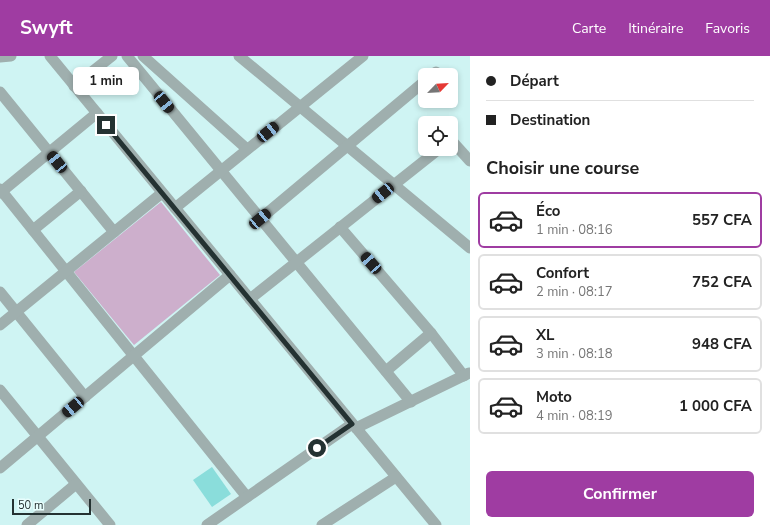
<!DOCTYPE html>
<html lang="fr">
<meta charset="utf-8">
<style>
:root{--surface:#fff;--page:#f6f6f6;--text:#222;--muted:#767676;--line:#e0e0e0;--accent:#9f3ca2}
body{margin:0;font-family:"Nunito Sans",sans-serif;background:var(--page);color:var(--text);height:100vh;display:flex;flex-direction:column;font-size:15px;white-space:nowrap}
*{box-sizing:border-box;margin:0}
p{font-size:13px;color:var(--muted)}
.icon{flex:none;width:22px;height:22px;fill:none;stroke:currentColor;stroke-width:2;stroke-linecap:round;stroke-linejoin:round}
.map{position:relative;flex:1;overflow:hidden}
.sheet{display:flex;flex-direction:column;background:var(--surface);width:300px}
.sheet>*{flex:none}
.guide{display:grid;align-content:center;height:88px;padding:0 16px;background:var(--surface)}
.needle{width:26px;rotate:65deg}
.controls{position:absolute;left:418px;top:12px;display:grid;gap:8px}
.controls a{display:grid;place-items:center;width:40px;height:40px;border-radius:6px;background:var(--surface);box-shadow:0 2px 6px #0003;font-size:20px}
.scale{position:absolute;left:12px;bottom:10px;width:79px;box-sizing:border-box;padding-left:4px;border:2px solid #243232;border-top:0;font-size:11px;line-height:14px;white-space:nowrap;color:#243232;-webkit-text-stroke:3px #e8fefd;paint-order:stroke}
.end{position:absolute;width:18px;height:18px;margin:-9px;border:5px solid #243232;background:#fff;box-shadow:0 0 0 2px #fff}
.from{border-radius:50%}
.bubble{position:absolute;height:28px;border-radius:6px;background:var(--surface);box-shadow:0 2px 6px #0003;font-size:13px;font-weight:700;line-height:28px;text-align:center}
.car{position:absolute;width:12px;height:24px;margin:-12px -6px;border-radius:5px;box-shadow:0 0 3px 1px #0007;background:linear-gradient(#222 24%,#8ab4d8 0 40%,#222 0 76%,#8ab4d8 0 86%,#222 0)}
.guide b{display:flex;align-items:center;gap:14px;height:38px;font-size:15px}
.guide b+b{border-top:1px solid var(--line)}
.guide i{width:10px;height:10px;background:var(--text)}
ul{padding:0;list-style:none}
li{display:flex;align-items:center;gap:12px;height:56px;margin:0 8px 6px;padding:0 8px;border:2px solid var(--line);border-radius:6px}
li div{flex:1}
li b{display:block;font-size:15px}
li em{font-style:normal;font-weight:700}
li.active{border-color:var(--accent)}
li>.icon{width:36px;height:36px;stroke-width:1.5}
h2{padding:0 16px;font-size:18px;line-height:48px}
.button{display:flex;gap:8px;margin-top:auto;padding:8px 16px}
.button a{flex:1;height:46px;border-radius:6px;background:var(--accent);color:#fff;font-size:16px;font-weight:700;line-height:46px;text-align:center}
header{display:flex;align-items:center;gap:24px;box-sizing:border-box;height:56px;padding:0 20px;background:var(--accent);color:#fff}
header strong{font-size:19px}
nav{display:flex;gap:22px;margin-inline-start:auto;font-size:14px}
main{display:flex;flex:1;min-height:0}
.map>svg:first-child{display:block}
.green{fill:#cdafcc}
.building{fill:#8adddb}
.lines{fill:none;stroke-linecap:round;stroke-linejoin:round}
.minor{stroke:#9fafae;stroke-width:11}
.route{stroke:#243232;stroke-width:5}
</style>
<header>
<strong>Swyft</strong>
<nav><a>Carte</a><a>Itinéraire</a><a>Favoris</a></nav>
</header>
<main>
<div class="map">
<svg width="470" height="469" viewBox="0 0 470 469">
<rect width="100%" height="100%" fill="#cff4f3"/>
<!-- green -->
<path class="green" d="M161,146L220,219L134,289L74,216Z"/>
<!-- building -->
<path class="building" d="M212,411L231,438L212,451L193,424Z"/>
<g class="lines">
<!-- minor -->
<g class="minor">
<path d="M50,0L436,469"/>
<path d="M127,0L411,346"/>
<path d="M143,0L247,93"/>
<path d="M239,0L470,192"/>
<path d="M0,1L11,0"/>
<path d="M433,19L436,16"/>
<path d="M74,30L112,0"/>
<path d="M0,36L114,176"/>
<path d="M451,84L470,105"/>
<path d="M0,133L247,441"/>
<path d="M0,137L97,57"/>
<path d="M175,152L363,0"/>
<path d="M260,163L425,25"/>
<path d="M340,171L431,277L464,320"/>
<path d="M33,174L81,135"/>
<path d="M0,236L85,341"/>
<path d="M250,243L439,93"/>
<path d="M0,269L162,137"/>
<path d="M386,315L431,277"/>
<path d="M0,334L110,469"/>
<path d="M356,372L469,317"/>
<path d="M0,412L230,219"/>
<path d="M27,469L76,428"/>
<path d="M207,469L352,368"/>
<path d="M322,469L396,421"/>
</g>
</g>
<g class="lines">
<!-- route -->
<path class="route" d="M106,69L352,368L317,392"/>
</g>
</svg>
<div class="controls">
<a><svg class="needle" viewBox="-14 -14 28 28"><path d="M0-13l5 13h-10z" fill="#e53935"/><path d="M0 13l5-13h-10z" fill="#767676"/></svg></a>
<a><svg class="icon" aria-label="locate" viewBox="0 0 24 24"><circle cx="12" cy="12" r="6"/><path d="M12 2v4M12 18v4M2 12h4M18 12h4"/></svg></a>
</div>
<div class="scale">50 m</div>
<i class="end from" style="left:317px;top:392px"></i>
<i class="end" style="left:106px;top:69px"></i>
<div class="bubble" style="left:73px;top:11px;width:66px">1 min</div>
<i class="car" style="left:164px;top:46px;rotate:141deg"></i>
<i class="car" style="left:268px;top:76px;rotate:51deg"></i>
<i class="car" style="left:57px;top:106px;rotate:321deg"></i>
<i class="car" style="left:383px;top:137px;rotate:231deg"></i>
<i class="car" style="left:260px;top:163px;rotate:50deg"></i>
<i class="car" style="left:371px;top:207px;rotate:319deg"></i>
<i class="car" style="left:73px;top:351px;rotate:230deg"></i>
</div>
<section class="sheet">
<div class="guide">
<b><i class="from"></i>Départ</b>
<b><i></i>Destination</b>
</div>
<h2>Choisir une course</h2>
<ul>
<li class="active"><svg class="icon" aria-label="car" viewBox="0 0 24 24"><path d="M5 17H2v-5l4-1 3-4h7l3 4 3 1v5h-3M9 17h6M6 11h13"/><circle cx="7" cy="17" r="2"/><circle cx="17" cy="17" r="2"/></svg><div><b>Éco</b><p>1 min · 08:16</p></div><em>557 CFA</em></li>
<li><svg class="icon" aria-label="car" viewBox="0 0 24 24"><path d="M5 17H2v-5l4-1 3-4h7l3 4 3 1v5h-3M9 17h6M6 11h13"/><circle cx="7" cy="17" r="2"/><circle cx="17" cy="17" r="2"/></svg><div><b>Confort</b><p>2 min · 08:17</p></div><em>752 CFA</em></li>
<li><svg class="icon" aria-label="car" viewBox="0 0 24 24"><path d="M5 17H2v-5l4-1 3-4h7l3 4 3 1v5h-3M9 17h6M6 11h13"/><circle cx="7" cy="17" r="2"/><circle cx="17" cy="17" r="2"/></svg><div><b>XL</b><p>3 min · 08:18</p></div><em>948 CFA</em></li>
<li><svg class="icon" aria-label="car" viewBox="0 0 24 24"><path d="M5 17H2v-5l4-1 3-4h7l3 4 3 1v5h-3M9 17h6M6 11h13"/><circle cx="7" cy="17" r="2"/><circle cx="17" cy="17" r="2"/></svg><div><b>Moto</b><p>4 min · 08:19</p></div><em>1 000 CFA</em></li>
</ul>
<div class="button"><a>Confirmer</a></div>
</section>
</main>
